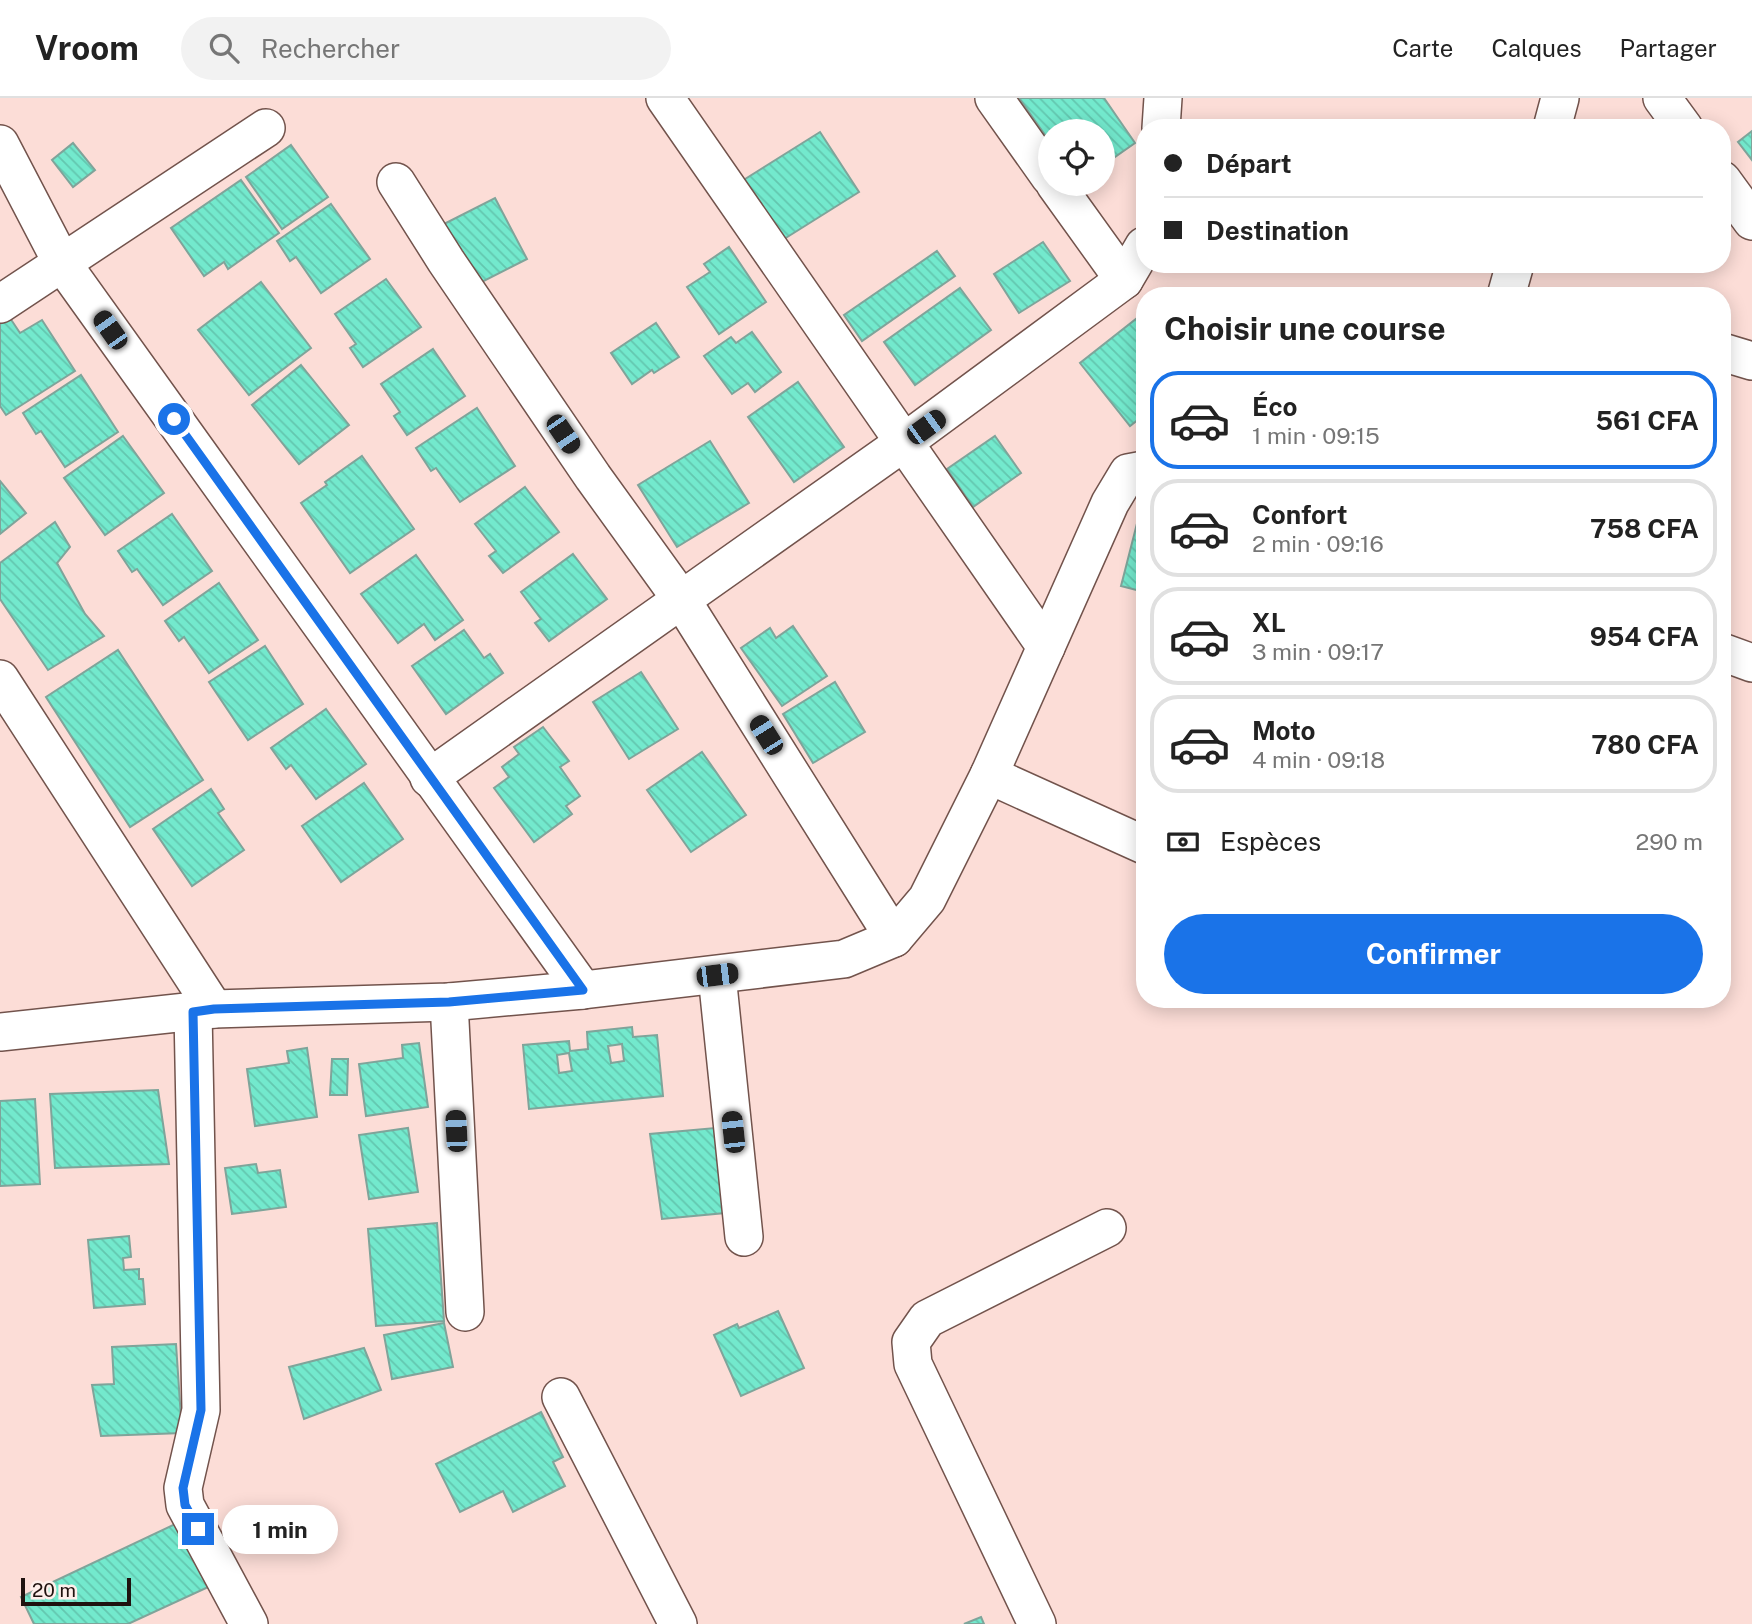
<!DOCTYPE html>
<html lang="fr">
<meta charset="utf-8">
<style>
:root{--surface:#fff;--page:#f2f2f2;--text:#222;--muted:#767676;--line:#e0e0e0;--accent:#1a73e8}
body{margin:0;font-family:"Public Sans",sans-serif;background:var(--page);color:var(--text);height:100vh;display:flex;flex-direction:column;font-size:26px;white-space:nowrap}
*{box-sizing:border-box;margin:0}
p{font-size:23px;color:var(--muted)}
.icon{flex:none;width:38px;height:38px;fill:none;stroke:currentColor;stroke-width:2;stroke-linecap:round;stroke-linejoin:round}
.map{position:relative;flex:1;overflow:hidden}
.details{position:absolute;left:1136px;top:189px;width:595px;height:721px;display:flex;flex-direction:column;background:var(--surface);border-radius:28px;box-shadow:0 4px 18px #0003}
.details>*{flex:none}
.guide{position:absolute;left:1136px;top:21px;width:595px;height:154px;border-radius:28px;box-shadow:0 4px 18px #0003;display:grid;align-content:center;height:154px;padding:0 28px;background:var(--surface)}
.tools{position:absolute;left:1038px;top:21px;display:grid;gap:14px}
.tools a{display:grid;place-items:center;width:77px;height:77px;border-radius:50%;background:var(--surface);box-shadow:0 4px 18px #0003;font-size:35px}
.scale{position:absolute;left:21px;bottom:18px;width:110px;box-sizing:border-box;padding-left:7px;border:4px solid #1f120f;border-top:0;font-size:19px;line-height:24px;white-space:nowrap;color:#1f120f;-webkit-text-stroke:5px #feefeb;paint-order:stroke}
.end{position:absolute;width:32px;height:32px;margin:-16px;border:9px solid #1a73e8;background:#fff;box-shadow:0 0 0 4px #fff}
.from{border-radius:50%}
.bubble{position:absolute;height:49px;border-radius:24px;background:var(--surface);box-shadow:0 4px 18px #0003;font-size:23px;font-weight:700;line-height:49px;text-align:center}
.car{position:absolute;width:21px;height:42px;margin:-21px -10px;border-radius:9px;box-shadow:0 0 5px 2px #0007;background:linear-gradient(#222 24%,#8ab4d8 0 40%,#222 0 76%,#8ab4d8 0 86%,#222 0)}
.guide b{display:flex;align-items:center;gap:24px;height:66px;font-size:26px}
.guide b+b{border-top:2px solid var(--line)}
.guide i{width:18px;height:18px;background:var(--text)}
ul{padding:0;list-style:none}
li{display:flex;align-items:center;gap:21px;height:98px;margin:0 14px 10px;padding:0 14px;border:4px solid var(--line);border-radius:28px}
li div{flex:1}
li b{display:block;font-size:26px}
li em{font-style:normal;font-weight:700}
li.on{border-color:var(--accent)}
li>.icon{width:63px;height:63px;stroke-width:1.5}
h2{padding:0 28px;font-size:32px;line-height:84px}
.pay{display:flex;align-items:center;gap:18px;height:77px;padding:0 28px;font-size:26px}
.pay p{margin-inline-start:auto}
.button{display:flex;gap:14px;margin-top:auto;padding:14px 28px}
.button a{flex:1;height:80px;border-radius:42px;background:var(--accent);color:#fff;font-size:28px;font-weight:700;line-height:80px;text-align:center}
header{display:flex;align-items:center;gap:42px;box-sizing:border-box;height:98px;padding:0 35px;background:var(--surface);border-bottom:2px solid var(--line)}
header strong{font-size:33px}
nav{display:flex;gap:38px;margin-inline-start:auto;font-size:24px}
.search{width:490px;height:63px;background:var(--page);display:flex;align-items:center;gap:18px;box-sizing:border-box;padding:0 24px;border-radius:38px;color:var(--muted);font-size:26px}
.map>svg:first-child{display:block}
.building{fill:url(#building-back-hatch);stroke:#7fa49a;stroke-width:2;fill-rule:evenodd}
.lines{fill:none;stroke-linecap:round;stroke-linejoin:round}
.minor-casing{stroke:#72534c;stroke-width:40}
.minor{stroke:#fff;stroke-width:37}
.route{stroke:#1a73e8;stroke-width:9}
</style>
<header>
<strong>Vroom</strong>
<div class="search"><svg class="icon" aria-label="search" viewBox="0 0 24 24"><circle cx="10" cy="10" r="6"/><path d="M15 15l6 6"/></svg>Rechercher</div>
<nav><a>Carte</a><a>Calques</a><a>Partager</a></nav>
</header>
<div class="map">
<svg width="1752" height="1526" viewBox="0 0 1752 1526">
<defs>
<pattern id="building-back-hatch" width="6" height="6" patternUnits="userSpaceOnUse" patternTransform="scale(1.75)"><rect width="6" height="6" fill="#73e9cd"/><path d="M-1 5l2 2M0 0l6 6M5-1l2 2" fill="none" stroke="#63c7af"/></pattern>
</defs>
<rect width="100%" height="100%" fill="#fcddd7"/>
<!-- building -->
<g class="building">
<path d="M1019,0H1104L1135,45L1102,68V33H1050V44Z"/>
<path d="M1752,33V62L1738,44Z"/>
<path d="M820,34L859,94L773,148L734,88Z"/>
<path d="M73,45L95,72L73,89L52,62Z"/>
<path d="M291,47L328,99L282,131L246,79Z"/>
<path d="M241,82L279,135L228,171L224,164L204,178L171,130Z"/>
<path d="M495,100L527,161L474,188L442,127Z"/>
<path d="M331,106L370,161L321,195L296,159L290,163L277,143Z"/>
<path d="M1043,144L1070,183L1019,215L994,176Z"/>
<path d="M729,149L766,204L719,236L687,189L710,174L704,166Z"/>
<path d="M937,153L955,178L862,243L844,217Z"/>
<path d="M386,181L421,229L363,269L350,250L356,246L335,216Z"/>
<path d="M261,184L311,250L249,297L198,232Z"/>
<path d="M960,190L991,232L915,287L884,244Z"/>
<path d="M1197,192L1213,198H1195Z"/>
<path d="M1141,217L1144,221V317L1130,328L1080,265Z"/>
<path d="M10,220L20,235L42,222L75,273L6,317L0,308V226Z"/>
<path d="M656,225L679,259L654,275L652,272L632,286L611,255Z"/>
<path d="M752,234L781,274L755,294L748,285L732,296L704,258L731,239L736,245Z"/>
<path d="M433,251L465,298L407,337L394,318L400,314L381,286Z"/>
<path d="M301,267L349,327L299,366L252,307Z"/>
<path d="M81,277L118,334L65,369L41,333L36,336L23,315Z"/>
<path d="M798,284L844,349L794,384L748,319Z"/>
<path d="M477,310L515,368L460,404L436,370L431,373L416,350Z"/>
<path d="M123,338L164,395L105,437L64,380Z"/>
<path d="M995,338L1021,375L973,409L947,371Z"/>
<path d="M710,343L749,405L677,449L638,387Z"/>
<path d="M362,358L414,431L350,475L301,405L327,387L325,384Z"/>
<path d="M0,383L26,415L0,436Z"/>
<path d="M525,389L559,434L503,475L489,458L496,453L475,426Z"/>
<path d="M1143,402H1144V494L1121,488Z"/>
<path d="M172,416L212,473L163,507L137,471L132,474L118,453Z"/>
<path d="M55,424L70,449L57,465L85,516L104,538L48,572L0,501V465Z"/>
<path d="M573,456L607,501L549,543L535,525L541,521L521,494Z"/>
<path d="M416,457L463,522L435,542L424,526L398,545L361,496Z"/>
<path d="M219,485L258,542L209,575L184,539L179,543L165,523Z"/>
<path d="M793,528L827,578L782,608L741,550L770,530L776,540Z"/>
<path d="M464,532L484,560L490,556L503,575L446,616L412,568Z"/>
<path d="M265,548L303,606L248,642L209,584Z"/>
<path d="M118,552L203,682L130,729L46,599Z"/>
<path d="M641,574L678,631L629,661L593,604Z"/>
<path d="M835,584L865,634L813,665L783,616Z"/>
<path d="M326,611L366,666L316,701L291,667L286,671L271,650Z"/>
<path d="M543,629L569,663L560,669L580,698L566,708L572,716L534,744L494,690L509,679L502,669L519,656L514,649Z"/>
<path d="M702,654L746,717L691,754L647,692Z"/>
<path d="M364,685L403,741L341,784L302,728Z"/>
<path d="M211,691L224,711L218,715L244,752L192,788L153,731Z"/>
<path d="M632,929L633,939L657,937L663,998L529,1011L523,947L569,943L570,953L588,951L587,934ZM622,946L624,963L611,965L608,948ZM569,955L572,973L559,975L557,957Z"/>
<path d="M419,945L428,1009L366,1018L359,966L403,960L402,947Z"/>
<path d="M307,950L317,1019L255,1028L247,971L289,965L287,953Z"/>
<path d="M332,961H348L347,997H330Z"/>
<path d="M158,992L169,1066L55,1070L50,996Z"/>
<path d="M35,1001L40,1086L0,1088V1003Z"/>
<path d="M408,1030L418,1094L369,1101L359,1037Z"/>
<path d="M715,1030L725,1115L662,1121L650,1036Z"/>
<path d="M256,1066L258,1075L280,1072L286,1109L232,1116L225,1070Z"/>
<path d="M437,1125L444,1223L376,1228L368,1131Z"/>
<path d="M129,1138L131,1159L123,1160L124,1172L139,1171V1181H143L145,1206L94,1210L88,1142Z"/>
<path d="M778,1213L804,1270L741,1298L714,1237L737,1226L739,1230Z"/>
<path d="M444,1225L453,1269L392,1281L384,1237Z"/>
<path d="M176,1246L182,1335L101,1338L92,1287L114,1286L112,1249Z"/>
<path d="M364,1250L381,1292L304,1321L289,1269Z"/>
<path d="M541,1314L563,1359L553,1364L565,1388L513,1414L503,1393L460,1414L436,1366Z"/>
<path d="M188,1420L217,1485L128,1526H34L21,1499Z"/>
<path d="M981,1519L984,1526H964Z"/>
</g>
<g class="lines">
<defs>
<g id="minor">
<path d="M665,0L1046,549"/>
<path d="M994,0L1050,79"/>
<path d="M1662,0L1684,30"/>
<path d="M1161,30L1163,0"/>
<path d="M1552,30L1560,0"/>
<path d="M0,46L62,165L583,892"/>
<path d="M1722,82L1752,123"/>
<path d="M396,84L446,163L593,379L681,501L894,840"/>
<path d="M1055,86L1124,182"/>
<path d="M1506,198L1515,166"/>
<path d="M0,206L266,30"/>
<path d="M1722,254L1752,263"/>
<path d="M1722,554L1752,565"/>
<path d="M0,581L214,911"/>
<path d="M989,677L1144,747"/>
<path d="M429,680L903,345L1124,182L1144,148"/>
<path d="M717,877L744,1139"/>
<path d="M449,904L465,1214"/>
<path d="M193,914L201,1312L183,1390L185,1407L249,1526"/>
<path d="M0,934L214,911L449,904L583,892L844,861L894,840L927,801L989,677L1110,405L1128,375L1144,372"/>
<path d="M561,1299L678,1526"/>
<path d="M1037,1526L913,1266L911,1244L927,1221L1107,1130"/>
</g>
</defs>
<!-- minor casing -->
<use href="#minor" class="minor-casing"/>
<!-- minor -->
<use href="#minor" class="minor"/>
</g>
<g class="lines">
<!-- route -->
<path class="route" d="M174,321L583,892L449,904L214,911L193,914L201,1312L183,1390L185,1407L198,1431"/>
</g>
</svg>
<div class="tools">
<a><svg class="icon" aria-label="locate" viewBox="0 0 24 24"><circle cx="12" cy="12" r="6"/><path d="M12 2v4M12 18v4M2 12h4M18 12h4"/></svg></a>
</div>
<div class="scale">20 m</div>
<i class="end from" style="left:174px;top:321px"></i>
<i class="end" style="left:198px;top:1431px"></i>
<div class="bubble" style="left:222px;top:1407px;width:116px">1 min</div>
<i class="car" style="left:110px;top:232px;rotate:325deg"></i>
<i class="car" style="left:926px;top:329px;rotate:54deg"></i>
<i class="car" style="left:563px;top:336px;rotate:146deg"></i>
<i class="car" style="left:766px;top:637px;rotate:328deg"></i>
<i class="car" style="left:717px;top:877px;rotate:83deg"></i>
<i class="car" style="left:456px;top:1033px;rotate:357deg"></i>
<i class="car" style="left:733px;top:1034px;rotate:354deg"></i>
<div class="guide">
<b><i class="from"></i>Départ</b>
<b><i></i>Destination</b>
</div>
<section class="details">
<h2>Choisir une course</h2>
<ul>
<li class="on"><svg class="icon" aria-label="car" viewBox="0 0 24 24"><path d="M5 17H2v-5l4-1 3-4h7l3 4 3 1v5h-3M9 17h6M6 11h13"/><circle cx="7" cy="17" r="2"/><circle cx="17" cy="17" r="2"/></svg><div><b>Éco</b><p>1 min · 09:15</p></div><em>561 CFA</em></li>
<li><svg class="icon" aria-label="car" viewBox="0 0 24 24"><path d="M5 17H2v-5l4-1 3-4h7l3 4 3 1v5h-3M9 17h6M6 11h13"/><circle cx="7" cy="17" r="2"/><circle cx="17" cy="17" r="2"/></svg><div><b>Confort</b><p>2 min · 09:16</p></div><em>758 CFA</em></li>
<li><svg class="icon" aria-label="car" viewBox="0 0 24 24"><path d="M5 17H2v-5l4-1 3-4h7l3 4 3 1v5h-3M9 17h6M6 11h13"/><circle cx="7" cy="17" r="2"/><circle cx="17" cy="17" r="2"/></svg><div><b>XL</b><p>3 min · 09:17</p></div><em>954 CFA</em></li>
<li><svg class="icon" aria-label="car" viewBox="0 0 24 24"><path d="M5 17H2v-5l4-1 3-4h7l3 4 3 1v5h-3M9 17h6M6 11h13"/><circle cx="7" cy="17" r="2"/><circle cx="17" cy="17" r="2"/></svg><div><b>Moto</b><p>4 min · 09:18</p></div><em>780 CFA</em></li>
</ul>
<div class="pay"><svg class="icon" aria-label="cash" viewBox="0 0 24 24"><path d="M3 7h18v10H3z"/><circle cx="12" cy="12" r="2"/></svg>Espèces<p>290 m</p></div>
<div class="button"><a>Confirmer</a></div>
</section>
</div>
